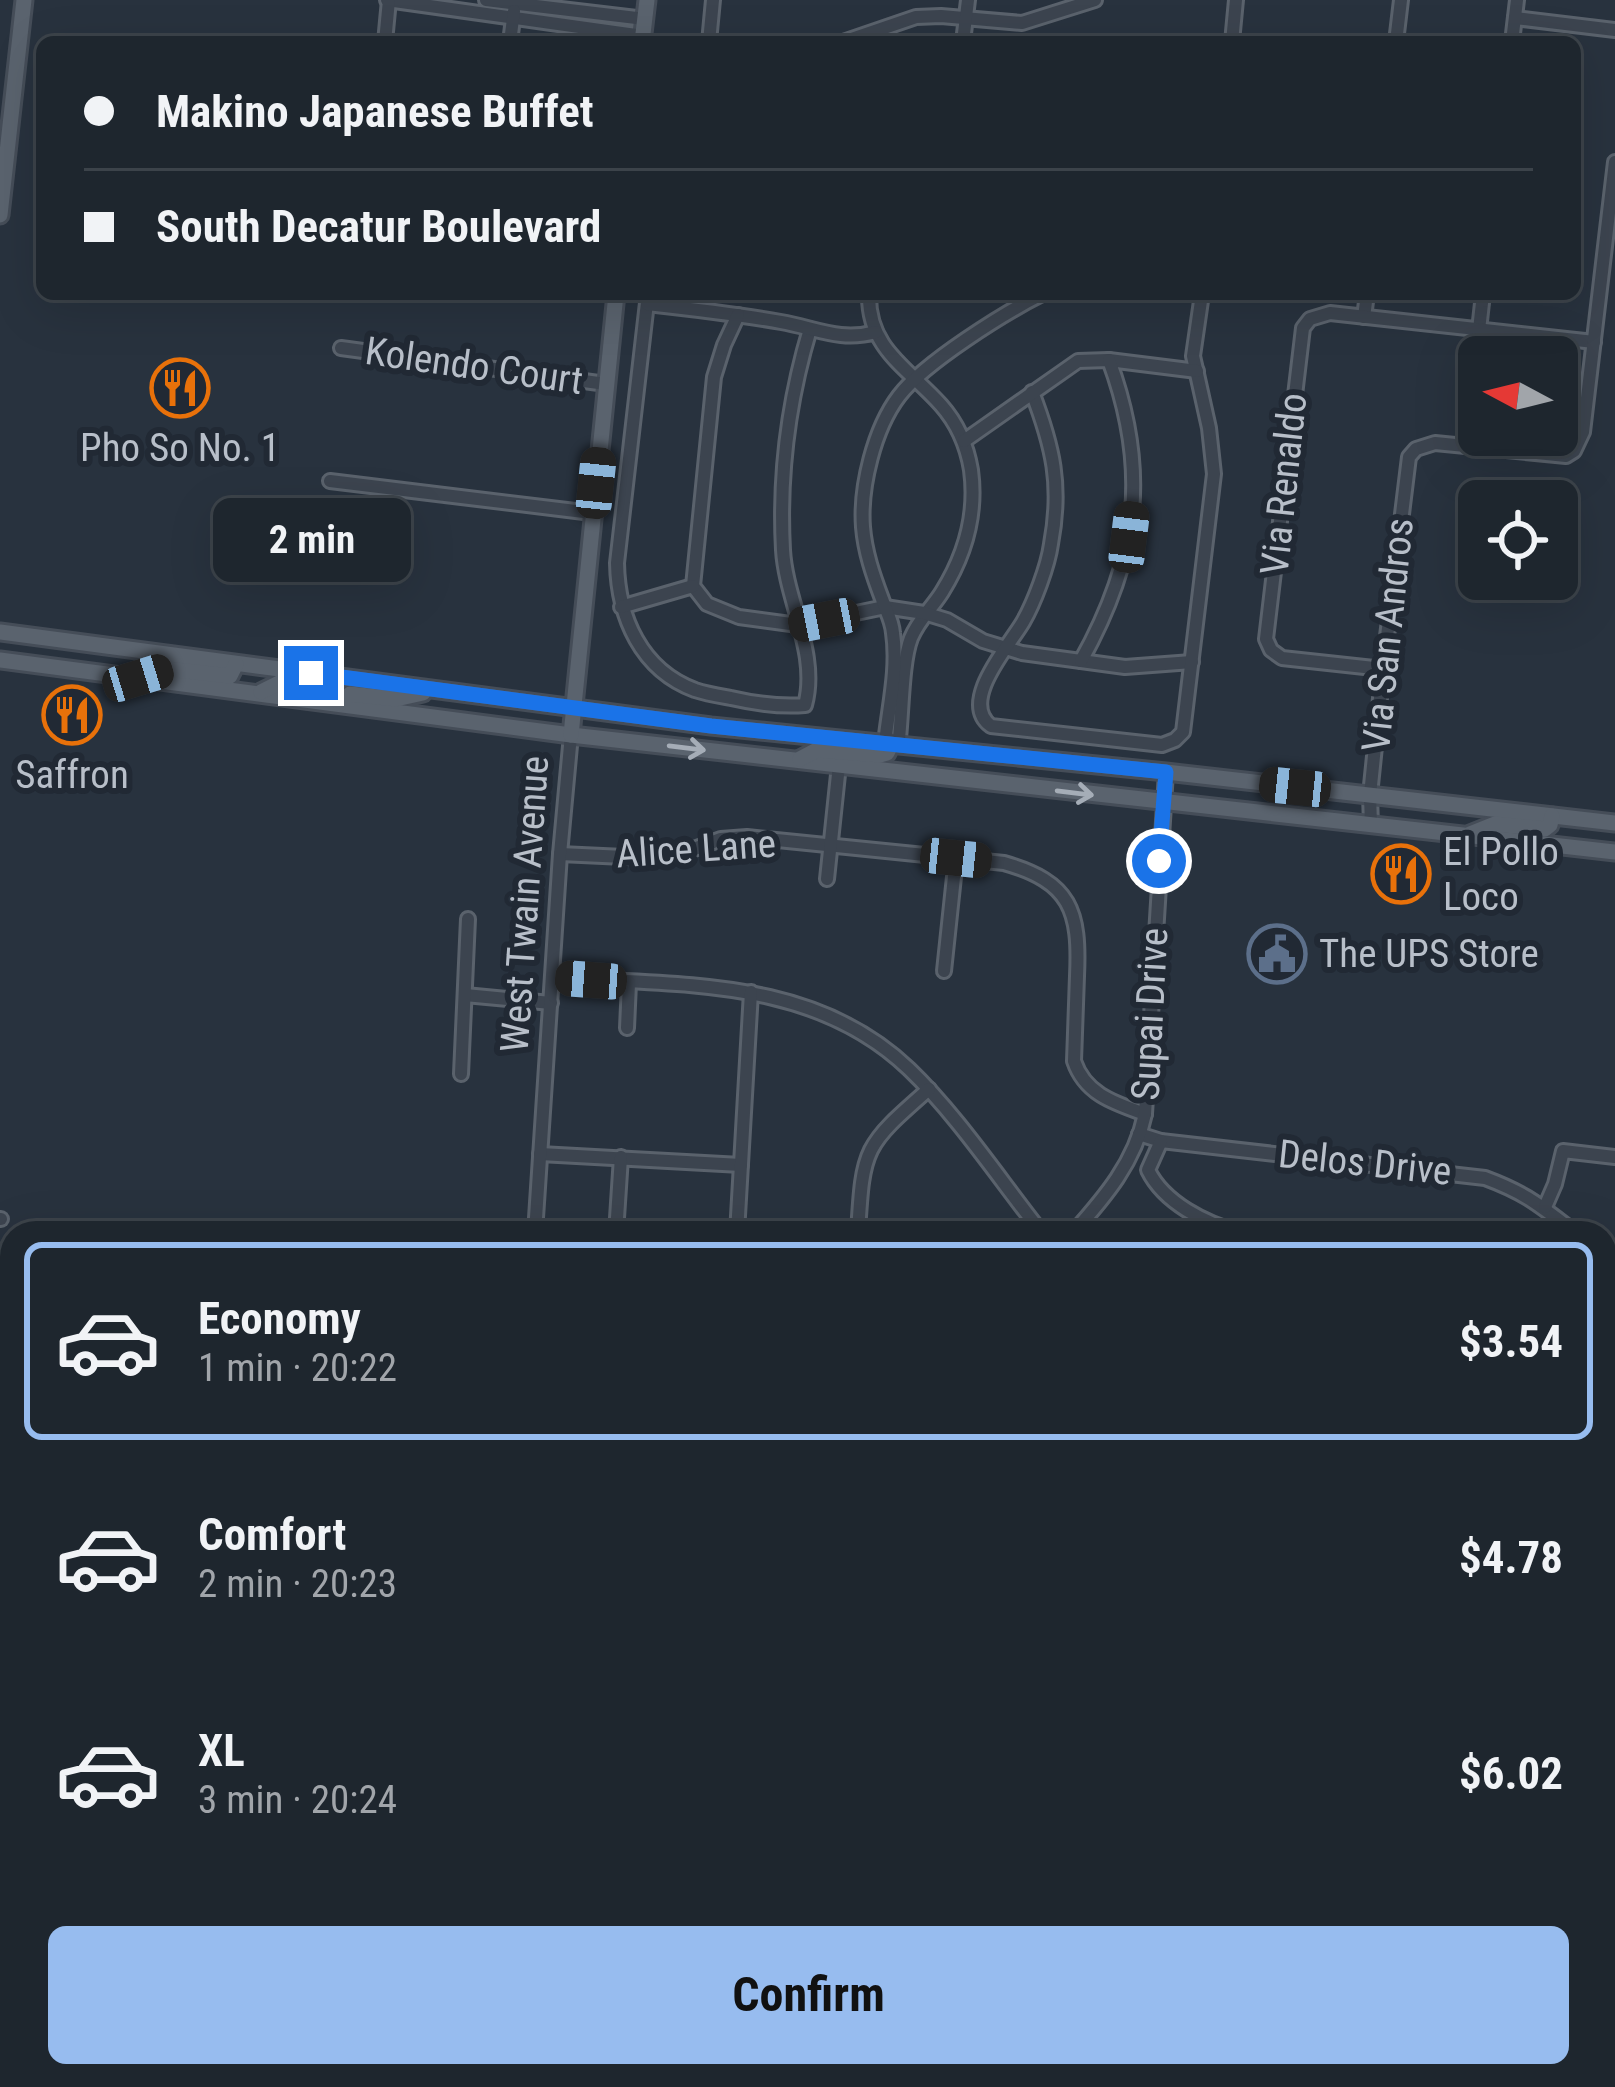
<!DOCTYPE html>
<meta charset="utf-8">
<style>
:root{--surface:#1e262e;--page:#262e36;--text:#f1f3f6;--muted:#a1a5aa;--line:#3c434a;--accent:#97bcef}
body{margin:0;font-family:"Roboto Condensed",sans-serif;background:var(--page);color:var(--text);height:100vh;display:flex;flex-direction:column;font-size:45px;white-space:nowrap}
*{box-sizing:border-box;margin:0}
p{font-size:39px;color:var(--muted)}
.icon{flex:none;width:66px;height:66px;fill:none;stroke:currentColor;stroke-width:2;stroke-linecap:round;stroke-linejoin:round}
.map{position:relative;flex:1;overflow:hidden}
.drawer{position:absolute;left:0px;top:1221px;width:1617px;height:867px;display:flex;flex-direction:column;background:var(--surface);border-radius:36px 36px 0 0;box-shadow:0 12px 48px #0002,0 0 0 3px var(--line)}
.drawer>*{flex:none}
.top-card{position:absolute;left:36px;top:36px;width:1545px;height:264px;border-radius:18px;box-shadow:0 12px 48px #0002,0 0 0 3px var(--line);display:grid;align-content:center;height:264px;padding:0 48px;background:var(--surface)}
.needle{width:78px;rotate:277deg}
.buttons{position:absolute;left:1458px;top:336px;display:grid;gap:24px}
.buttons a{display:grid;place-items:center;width:120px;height:120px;border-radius:18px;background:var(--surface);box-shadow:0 12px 48px #0002,0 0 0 3px var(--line);font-size:60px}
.end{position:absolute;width:54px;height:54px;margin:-27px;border:15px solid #1a73e8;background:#fff;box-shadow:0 0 0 6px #fff}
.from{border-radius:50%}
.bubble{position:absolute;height:84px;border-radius:18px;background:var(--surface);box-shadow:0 12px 48px #0002,0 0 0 3px var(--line);font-size:39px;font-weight:700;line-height:84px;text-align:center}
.car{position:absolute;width:36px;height:72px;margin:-36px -18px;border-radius:15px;box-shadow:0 0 9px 3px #0007;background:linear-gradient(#222 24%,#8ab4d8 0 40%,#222 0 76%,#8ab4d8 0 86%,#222 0)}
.top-card b{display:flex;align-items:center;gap:42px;height:114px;font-size:45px}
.top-card b+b{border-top:3px solid var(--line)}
.top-card i{width:30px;height:30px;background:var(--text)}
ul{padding:21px 0 0;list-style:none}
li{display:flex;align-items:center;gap:36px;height:198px;margin:0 24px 18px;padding:0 24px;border:6px solid transparent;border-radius:18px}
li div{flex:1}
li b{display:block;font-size:45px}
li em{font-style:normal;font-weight:700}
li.active{border-color:var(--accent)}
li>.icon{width:108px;height:108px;stroke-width:1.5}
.action{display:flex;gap:24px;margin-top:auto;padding:24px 48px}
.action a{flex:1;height:138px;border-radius:18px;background:var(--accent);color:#111;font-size:48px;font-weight:700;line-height:138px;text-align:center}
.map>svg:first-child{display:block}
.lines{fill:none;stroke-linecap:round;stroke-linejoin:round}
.minor-casing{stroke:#5a626c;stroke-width:18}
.major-casing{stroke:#454d58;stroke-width:21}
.minor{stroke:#3c444f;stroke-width:12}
.major{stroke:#5a636e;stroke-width:15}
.oneway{stroke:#a5adb7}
.route{stroke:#1a73e8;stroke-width:15}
.labels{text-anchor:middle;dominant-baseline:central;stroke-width:12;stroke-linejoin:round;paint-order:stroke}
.street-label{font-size:39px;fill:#b8bfc9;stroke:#212934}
.poi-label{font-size:39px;fill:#b8bfc9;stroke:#212934}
</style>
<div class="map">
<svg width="1615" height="2087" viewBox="0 0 1615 2087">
<rect width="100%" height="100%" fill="#28323e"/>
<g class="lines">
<defs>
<g id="minor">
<path d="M387,0L643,36"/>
<path d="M486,0L645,19"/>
<path d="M1515,18L1615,30"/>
<path d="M385,42L389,0"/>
<path d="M510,42L514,11"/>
<path d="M709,42L713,0"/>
<path d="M843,42L916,17L941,16L1022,23L1095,0"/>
<path d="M963,42L968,0"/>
<path d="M1232,42L1236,0"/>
<path d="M1396,42L1401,0"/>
<path d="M1512,42L1517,0"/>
<path d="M648,294L617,563C618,617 641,670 695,690C707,694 720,696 731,698C757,704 779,707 805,705C819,654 786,601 783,550C779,476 789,399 810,329"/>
<path d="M869,294C868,349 908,368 941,405C957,423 967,446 971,470C977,514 965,555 942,592C932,608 919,619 911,638C902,661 902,711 899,738L891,745"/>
<path d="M647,304C692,309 737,314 781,322C816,328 840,342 876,332"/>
<path d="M738,315L724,345L714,377L693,586L707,604L739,617L798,625L885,607L924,613L947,620L983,641L1022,653L1125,667L1192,662"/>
<path d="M1364,317L1367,294"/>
<path d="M1479,330L1483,294"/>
<path d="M341,348L606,384"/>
<path d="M1032,392C1053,447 1062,485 1051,544C1048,566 1034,603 1023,622C1009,646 958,702 991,726L1162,745L1175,740L1183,732L1214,474L1209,428L1193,356L1202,294"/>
<path d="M964,441L1078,361L1109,360L1197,371"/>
<path d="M330,481L592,513"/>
<path d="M621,607L693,586"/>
<path d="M1081,661C1138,559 1150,471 1109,360"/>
<path d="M1383,669L1282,658L1271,650L1266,639L1303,328L1310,319L1330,313L1594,342"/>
<path d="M891,745L886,735C890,702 898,666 893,633C892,620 886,611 882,599C873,575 865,552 863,527C860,487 874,429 899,396C924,363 1004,313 1042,294"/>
<path d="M1371,825L1370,795L1383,669L1409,457L1416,449L1435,443L1566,456L1574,451L1583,432L1615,162"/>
<path d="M560,854L667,859L721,839L747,837L1004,863C1071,882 1080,911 1077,976C1076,1004 1075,1033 1074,1061C1085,1094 1114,1103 1145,1114"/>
<path d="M827,879L839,765"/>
<path d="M944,971L956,858"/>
<path d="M553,977C678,986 812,976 909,1069C957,1115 1000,1180 1042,1233"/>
<path d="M465,995L551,1003"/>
<path d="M627,1028L629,983"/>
<path d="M461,1074L468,919"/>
<path d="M1139,1134L1161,1141L1485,1178C1528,1194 1540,1206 1576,1233"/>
<path d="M1161,1141L1148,1170C1164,1203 1206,1224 1241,1233"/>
<path d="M540,1154L741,1165"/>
<path d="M1545,1207L1555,1184L1563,1151L1615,1157"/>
<path d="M0,1219H1"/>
<path d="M70,1229L103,1233"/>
<path d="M535,1233L560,854L571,735"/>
<path d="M616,1233L621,1157"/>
<path d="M737,1233L751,992"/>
<path d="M858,1233C863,1147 864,1146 929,1089"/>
<path d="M1073,1233C1105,1197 1135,1162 1145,1114L1166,772"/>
<path d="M1605,1249L1615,1253"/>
<path d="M1605,1296L1615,1293"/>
<path d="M1605,1398L1615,1397"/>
<path d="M1605,1429L1615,1427"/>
<path d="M1605,1514L1615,1511"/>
<path d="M1605,1603L1609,1646L1605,1715"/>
<path d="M0,1793L12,1794"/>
<path d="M1605,1988L1615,1989"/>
<path d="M232,2087L233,2076"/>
<path d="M348,2087L349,2076"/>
<path d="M481,2087L482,2076"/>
<path d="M552,2087V2076"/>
<path d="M657,2087L658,2076"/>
<path d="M785,2087V2076"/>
<path d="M1089,2087V2076"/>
<path d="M1392,2087L1393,2076"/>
</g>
<g id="major">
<path d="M642,42L647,0"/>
<path d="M0,215L24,0"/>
<path d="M0,632L711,726L1166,772L1615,823"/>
<path d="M0,660L571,735L1615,852"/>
<path d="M146,675L168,669L230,676L236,664"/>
<path d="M261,692L279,683L305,686L311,673"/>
<path d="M340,704L350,694L396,699L423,693"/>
<path d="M571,735L616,294"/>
<path d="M800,759L817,750L880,755L887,753L891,745"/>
<path d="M1470,834L1495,824L1545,829L1550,825L1552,816"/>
</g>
</defs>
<!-- minor casing -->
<use href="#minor" class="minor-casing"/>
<!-- major casing -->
<use href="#major" class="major-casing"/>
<!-- minor -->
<use href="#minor" class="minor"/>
<!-- major -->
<use href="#major" class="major"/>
</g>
<!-- one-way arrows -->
<defs><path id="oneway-shaft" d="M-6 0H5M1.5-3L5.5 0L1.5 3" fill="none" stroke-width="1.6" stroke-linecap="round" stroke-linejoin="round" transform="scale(3)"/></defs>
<g class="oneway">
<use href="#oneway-shaft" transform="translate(687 748) rotate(7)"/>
<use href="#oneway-shaft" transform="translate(1075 793) rotate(7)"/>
</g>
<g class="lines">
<!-- route -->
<path class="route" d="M311,673L711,726L1166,772L1159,861"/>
</g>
<!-- icons -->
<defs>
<symbol id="restaurant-ring" viewBox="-11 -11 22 22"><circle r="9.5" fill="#212934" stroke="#e8710a" stroke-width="1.5"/><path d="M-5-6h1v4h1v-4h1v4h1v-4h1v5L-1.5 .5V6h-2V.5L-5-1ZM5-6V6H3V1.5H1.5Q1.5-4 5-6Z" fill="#e8710a"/></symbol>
<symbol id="civic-ring" viewBox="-11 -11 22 22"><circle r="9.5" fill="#212934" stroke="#5c6f8a" stroke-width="1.5"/><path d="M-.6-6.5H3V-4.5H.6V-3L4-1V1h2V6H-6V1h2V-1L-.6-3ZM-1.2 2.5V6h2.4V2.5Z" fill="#5c6f8a"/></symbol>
</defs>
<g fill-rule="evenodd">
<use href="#restaurant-ring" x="147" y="355" width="66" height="66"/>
<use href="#restaurant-ring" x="39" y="682" width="66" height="66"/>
<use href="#restaurant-ring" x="1368" y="841" width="66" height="66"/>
<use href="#civic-ring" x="1244" y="921" width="66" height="66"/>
</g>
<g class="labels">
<!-- street labels -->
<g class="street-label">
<text transform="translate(474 366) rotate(8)">Kolendo Court</text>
<text transform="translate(1284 484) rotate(-84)">Via Renaldo</text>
<text transform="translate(1388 635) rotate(-84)">Via San Andros</text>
<text transform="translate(696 849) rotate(-4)">Alice Lane</text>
<text transform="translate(525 904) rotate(-86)">West Twain Avenue</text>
<text transform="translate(1150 1014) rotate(-87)">Supai Drive</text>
<text transform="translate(1365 1163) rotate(6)">Delos Drive</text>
</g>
<!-- poi labels -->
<g class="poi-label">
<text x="180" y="448">Pho So No. 1</text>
<text x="72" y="775">Saffron</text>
<text x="1443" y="852" text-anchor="start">El Pollo<tspan x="1443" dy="45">Loco</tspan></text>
<text x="1319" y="954" text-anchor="start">The UPS Store</text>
</g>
</g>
</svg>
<div class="buttons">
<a><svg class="needle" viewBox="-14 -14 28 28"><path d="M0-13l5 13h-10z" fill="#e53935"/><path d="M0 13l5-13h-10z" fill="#a1a5aa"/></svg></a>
<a><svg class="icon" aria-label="locate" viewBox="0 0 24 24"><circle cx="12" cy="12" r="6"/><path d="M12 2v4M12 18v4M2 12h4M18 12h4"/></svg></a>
</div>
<i class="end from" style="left:1159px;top:861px"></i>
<i class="end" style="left:311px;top:673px"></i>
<div class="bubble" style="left:213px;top:498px;width:198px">2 min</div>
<i class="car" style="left:596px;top:483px;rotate:6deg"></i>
<i class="car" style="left:1129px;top:537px;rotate:7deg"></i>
<i class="car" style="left:824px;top:620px;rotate:259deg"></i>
<i class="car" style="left:138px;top:678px;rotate:73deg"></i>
<i class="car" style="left:1295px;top:787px;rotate:276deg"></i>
<i class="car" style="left:956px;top:858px;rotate:96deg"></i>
<i class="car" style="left:591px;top:980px;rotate:274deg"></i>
<div class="top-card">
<b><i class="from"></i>Makino Japanese Buffet</b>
<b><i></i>South Decatur Boulevard</b>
</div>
<section class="drawer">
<ul>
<li class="active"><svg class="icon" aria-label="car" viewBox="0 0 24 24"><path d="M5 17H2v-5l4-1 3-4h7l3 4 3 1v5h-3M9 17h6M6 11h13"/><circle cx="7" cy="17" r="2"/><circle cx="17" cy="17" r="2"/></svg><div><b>Economy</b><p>1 min · 20:22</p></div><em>$3.54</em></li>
<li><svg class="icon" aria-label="car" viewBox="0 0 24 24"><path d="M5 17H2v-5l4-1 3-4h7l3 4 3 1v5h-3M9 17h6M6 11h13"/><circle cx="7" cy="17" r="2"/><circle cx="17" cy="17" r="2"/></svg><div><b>Comfort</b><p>2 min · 20:23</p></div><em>$4.78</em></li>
<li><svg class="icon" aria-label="car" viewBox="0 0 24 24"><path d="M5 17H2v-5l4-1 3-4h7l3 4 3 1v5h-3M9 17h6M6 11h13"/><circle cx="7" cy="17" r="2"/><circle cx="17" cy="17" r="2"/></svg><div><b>XL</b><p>3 min · 20:24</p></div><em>$6.02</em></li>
</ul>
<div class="action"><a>Confirm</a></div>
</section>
</div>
